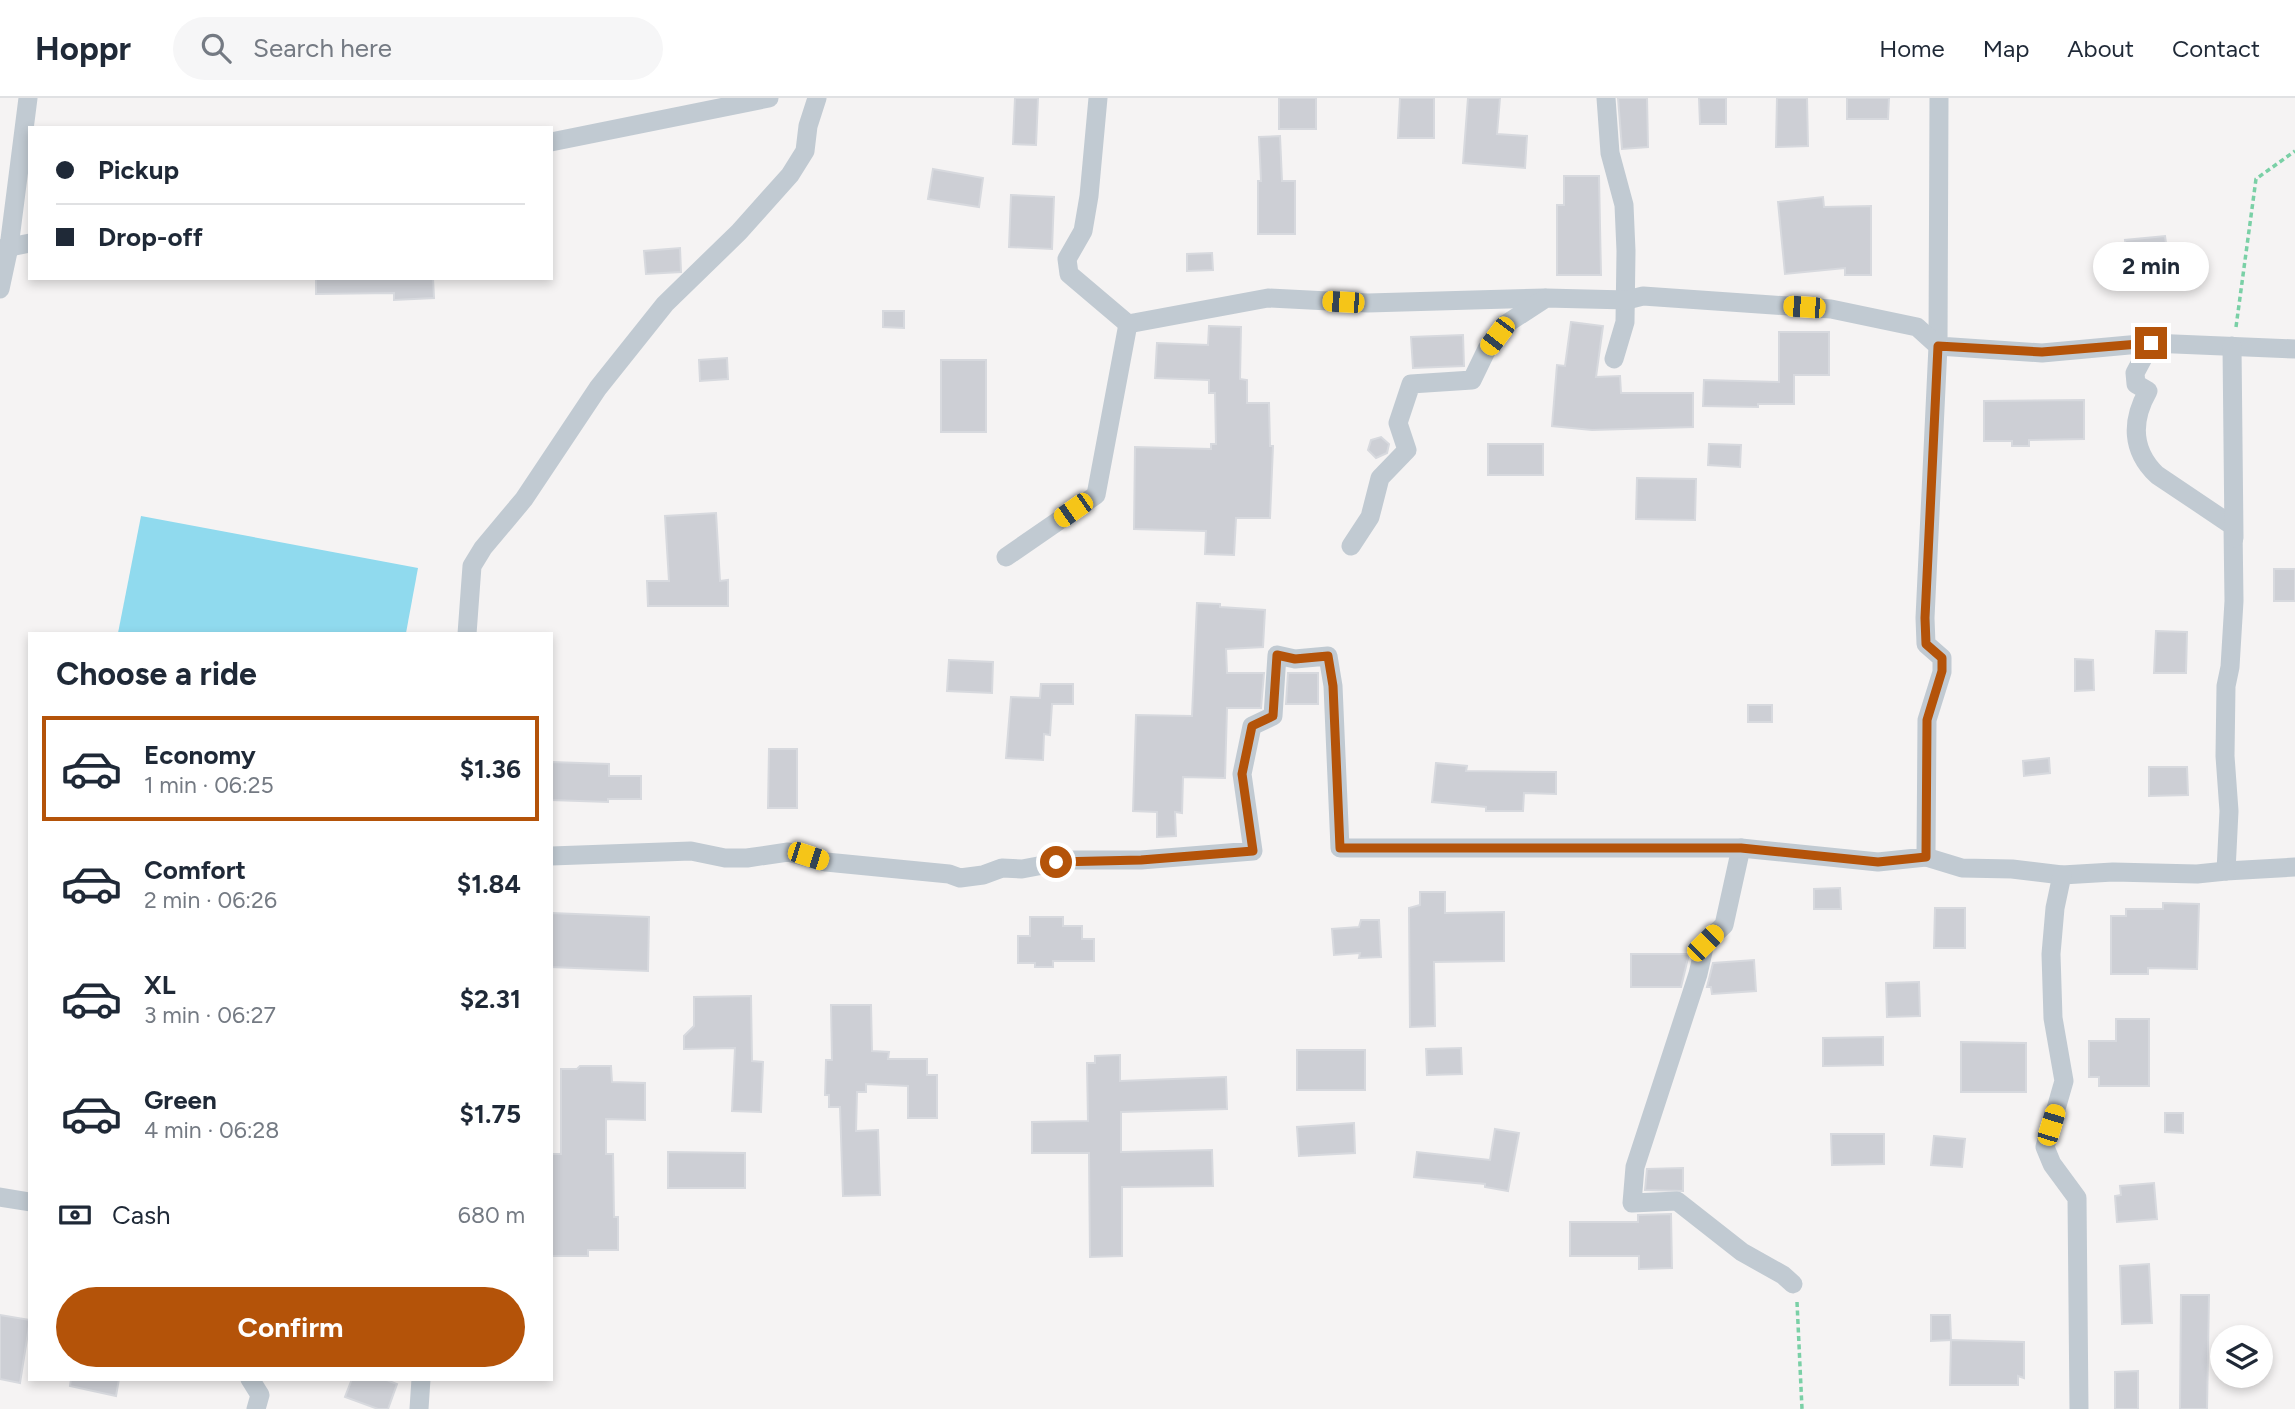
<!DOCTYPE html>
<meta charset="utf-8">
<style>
:root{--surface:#fff;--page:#f6f6f7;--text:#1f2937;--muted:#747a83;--line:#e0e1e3;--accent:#b45309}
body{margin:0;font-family:Figtree,sans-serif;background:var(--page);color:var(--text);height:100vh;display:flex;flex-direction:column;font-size:26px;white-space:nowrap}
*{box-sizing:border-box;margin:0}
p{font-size:23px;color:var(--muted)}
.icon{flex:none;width:38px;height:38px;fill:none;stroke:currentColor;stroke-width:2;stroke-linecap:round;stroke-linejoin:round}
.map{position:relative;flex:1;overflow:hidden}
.sheet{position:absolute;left:28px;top:534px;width:525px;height:749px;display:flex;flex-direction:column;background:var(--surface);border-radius:0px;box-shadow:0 4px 10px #0003}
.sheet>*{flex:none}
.banner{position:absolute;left:28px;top:28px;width:525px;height:154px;border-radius:0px;box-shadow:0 4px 10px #0003;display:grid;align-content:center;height:154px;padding:0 28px;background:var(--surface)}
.fabs{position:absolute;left:2210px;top:1227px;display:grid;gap:14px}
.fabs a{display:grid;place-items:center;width:63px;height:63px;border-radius:50%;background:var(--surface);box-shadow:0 4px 10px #0003;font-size:35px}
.end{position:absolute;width:32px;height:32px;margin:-16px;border:9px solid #b45309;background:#fff;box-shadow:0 0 0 4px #fff}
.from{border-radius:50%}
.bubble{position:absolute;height:49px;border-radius:24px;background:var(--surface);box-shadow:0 4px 10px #0003;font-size:23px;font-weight:700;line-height:49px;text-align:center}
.car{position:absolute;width:21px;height:42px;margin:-21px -10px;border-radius:9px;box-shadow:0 0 5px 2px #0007;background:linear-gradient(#f5c518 24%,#345 0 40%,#f5c518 0 76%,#345 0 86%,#f5c518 0)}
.banner b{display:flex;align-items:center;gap:24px;height:66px;font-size:26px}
.banner b+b{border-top:2px solid var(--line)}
.banner i{width:18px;height:18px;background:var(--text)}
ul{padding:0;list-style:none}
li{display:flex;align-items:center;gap:21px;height:105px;margin:0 14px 10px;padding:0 14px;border:4px solid transparent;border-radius:0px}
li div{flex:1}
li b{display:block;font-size:26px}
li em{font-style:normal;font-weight:700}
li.on{border-color:var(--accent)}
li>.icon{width:63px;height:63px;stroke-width:1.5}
h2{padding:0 28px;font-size:32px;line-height:84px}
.pay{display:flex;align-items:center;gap:18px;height:77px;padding:0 28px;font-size:26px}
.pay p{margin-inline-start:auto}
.button{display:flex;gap:14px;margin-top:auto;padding:14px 28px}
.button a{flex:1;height:80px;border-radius:42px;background:var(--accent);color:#fff;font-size:28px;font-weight:700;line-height:80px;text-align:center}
header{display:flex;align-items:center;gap:42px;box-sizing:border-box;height:98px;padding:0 35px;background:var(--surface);border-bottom:2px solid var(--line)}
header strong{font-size:33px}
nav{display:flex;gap:38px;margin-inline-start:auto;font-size:24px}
.search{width:490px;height:63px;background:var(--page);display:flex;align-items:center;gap:18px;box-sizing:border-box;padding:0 24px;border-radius:38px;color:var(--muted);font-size:26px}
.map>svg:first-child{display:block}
.water{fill:#90daee}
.building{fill:#cdcfd5;stroke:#d7d9de;stroke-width:2}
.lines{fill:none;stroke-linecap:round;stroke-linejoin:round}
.path{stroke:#7ad0a6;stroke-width:3.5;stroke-dasharray:5 3.5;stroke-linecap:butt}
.street{stroke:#c1cad2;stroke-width:19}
.route{stroke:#b45309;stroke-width:9}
</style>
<header>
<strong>Hoppr</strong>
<div class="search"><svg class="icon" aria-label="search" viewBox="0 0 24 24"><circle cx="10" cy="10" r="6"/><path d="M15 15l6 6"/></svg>Search here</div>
<nav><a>Home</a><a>Map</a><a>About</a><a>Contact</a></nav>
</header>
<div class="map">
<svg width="2295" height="1311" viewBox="0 0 2295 1311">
<rect width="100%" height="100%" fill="#f5f3f3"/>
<!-- water -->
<path class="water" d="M141,418L418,470L406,535H118Z"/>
<!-- building -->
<g class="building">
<path d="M1015,0H1038L1036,47L1013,46Z"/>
<rect x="1279" y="0" width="37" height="31"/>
<path d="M1400,0H1434V40H1398Z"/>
<path d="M1468,0H1500L1497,36L1527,38L1525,70L1463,65Z"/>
<path d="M1618,0H1647L1648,49L1622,51Z"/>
<path d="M1699,0H1726V26H1700Z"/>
<path d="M1777,0H1807L1808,48L1776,49Z"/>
<path d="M1847,0H1889L1888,21H1847Z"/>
<path d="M1280,38L1282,83H1295V136H1258V83H1261L1259,39Z"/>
<path d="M933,71L983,80L979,109L928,101Z"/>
<path d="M1564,78H1599L1601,177H1557V107H1564Z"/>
<path d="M1011,97L1054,99L1052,151L1009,149Z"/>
<path d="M1823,99L1824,109L1871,108V177H1845V170L1785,176L1778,104Z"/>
<path d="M2165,138L2169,166L2128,171L2125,142Z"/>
<path d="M680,150L681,174L646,176L644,153Z"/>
<path d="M1212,155L1213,172L1187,173V156Z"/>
<path d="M316,180H433L434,200L394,202V195L316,196Z"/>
<path d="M883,213H904V230L883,229Z"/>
<path d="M1571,224L1603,228L1596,279L1620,278L1621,295H1693V329L1592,332L1552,328L1557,267L1565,268Z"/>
<path d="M1209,228L1241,229L1240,281L1247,282V305H1269L1270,348H1273L1270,420H1236L1234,457L1205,456L1206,433L1134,431L1135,349L1211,351V346H1216L1215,295H1209V282L1155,280L1157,245L1208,247Z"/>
<path d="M1779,234H1829V277H1794V306H1758V309L1703,308L1704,282L1779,284Z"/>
<path d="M1463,237L1464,268L1413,270L1411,239Z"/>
<path d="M727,260L728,281L700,283L699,262Z"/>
<rect x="941" y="262" width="45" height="72"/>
<path d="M2084,302V341L2029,342V348H2012V343H1984V303Z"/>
<path d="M1381,339L1389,346L1387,355L1376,360L1368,352L1371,342Z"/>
<rect x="1488" y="346" width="55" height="31"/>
<path d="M1709,346L1741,347L1740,369L1708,367Z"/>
<path d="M1637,380L1696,381L1695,422L1636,421Z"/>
<path d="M716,415L720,483L728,482V508H648L647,483H669L665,418Z"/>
<rect x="2274" y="471" width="21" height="32"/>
<path d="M1197,505L1220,506V509L1265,512L1263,549L1226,551L1227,575H1264L1261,610H1227L1225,680L1183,679L1182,715L1175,714L1176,738L1157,739V714L1133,713L1136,617L1192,618Z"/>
<path d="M2156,533L2187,534L2186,575H2154Z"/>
<path d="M2075,561L2093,562L2094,592L2075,593Z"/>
<path d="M949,562L993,564L992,595L947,593Z"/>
<path d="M1288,575H1318V606H1286Z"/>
<path d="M1041,586H1073V606H1052L1050,637L1044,636L1043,662L1006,660L1011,599L1040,600Z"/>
<rect x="1748" y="607" width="24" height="17"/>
<path d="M769,651H797V710H768Z"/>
<path d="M2049,660L2050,675L2024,678L2023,663Z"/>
<path d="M551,664L609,666V678H641V701H608V704L551,702Z"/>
<path d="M1436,665L1467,668L1466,673L1556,674V696L1524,695L1523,713H1486V709L1432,704Z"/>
<path d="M2149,669H2187L2188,697L2149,698Z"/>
<path d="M1840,790L1841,811H1814V791Z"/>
<path d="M1420,794H1445V815L1504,814V863L1434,864L1435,928L1410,929L1409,810L1420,807Z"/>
<path d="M2163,805L2199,806L2197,871L2148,870V876H2111V818H2126V811H2163Z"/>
<path d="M1935,810H1965V850H1934Z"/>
<path d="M551,815L649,819L648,873L551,869Z"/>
<path d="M1030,819H1063V828H1082V841H1094V863H1053V869H1035V865H1018V838H1030Z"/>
<path d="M1361,822H1379L1381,859L1359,860L1360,855L1334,857L1332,831L1359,829Z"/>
<path d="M1631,856H1689L1681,889H1631Z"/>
<path d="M1754,862L1756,893L1712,896L1711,889H1707L1713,865Z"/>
<path d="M1919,884L1920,918L1887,919L1886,885Z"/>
<path d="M751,898L752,963L763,964L761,1014L732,1013L735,950L684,951V938L694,928V899Z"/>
<path d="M831,907H871L872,953L889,954L888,961H927V977H937V1020H908V988L866,986V994H857L856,1033L878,1032L880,1097L843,1098L840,1009H829V997H825L826,962H832Z"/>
<path d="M2116,921H2149V988H2099V979H2089V943H2116Z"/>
<path d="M1883,939V967L1823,968V940Z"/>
<path d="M1961,944L2026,945V994H1961Z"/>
<path d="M1461,950L1462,976L1427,977L1426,951Z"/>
<rect x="1297" y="952" width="68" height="40"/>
<path d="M1120,957V983L1226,979L1227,1011L1121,1014V1054L1212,1052L1213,1088L1122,1089V1158L1090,1159L1089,1055H1032V1024L1088,1023L1087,965H1095V958Z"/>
<path d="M580,968H611L612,984L645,985V1022L606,1021V1056H613L614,1119H618V1152H588V1158H551L552,1056H561V971H577Z"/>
<path d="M2165,1015H2183V1035L2165,1034Z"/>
<path d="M1354,1025L1355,1055L1299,1058L1297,1029Z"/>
<path d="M1495,1031L1519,1035L1508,1093L1485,1089V1086L1414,1079L1417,1054L1490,1062Z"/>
<path d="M1831,1036H1884V1066L1832,1067Z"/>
<path d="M1934,1038L1965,1041L1962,1069L1931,1067Z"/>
<path d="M668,1054L745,1055V1090H668Z"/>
<path d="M1683,1070V1093L1645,1092L1647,1071Z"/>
<path d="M2154,1085L2157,1121L2117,1124L2115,1098L2121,1097L2120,1088Z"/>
<path d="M1671,1116L1672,1170L1639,1171V1158H1570V1124H1638V1117Z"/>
<path d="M2149,1166L2152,1225L2122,1226L2120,1168Z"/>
<path d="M2181,1197H2209L2207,1311H2180Z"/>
<path d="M0,1217L30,1222L20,1285L0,1281Z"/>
<path d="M1931,1217H1950L1951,1242L1931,1243Z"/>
<path d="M1951,1242L2024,1244V1280L2018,1278V1287H1950Z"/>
<path d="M2138,1273V1311H2115V1274Z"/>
<path d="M71,1281H119L116,1298L70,1288Z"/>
<path d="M352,1281H384L397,1286L388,1311H378L345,1299Z"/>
</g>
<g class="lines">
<!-- path -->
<g class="path">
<path d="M2236,229L2256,81L2295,53"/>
<path d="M1797,1204L1802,1311"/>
</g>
<!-- street -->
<g class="street">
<path d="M1098,0L1089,98L1083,133L1067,161L1069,176L1128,226L1268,200L1368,205L1545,200"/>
<path d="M1606,0L1610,55L1624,107L1626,153L1625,224L1614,261"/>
<path d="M1939,0L1938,248L2042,255L2151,245L2295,251"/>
<path d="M551,44L769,0"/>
<path d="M0,151L30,145"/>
<path d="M0,191L9,149L28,0"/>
<path d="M2151,245L2135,275L2136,286L2148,293C2131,323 2131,352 2157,377L2233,428L2234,503L2230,569L2226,588L2225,658L2229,713L2226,773L2295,769"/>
<path d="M2232,248L2234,440"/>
<path d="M1006,459L1096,397L1128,226"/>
<path d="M467,536L472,468L483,450L524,401L598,290L665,206L739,134L790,77L805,53L808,28L817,0"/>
<path d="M1741,750L1724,827L1705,845L1698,876L1635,1069L1632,1105L1677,1103L1742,1154L1783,1177L1793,1186"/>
<path d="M551,758L691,753L725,760H747L788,754L826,764L949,776L960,780L983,777L1002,770L1022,771L1070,762H1141L1253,753L1242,676L1252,628L1273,618L1277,557L1295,561L1328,558L1333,588L1340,750H1741L1878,764L1926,759L1927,622L1942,574V560L1926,546L1925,520L1938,248L1917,229L1831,211L1643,198L1627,202L1546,200L1506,226L1487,251L1472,282L1411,286L1398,325L1407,352L1380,380L1370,419L1351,448"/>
<path d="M1926,759L1962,770L2012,771L2062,777L2113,774L2197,776L2226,773"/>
<path d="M2062,777L2055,810L2051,856L2053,920L2064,983L2045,1049L2052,1066L2077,1100L2079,1311"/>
<path d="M0,1099L30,1104"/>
<path d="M250,1281L260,1297L256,1311"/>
<path d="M419,1311L421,1281"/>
</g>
</g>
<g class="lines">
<!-- route -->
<path class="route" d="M1056,764L1141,762L1253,753L1242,676L1252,628L1273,618L1277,557L1295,561L1328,558L1333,588L1340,750H1741L1878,764L1926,759L1927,622L1942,573V560L1926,546L1925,520L1938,248L2042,254L2151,245"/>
</g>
</svg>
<div class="fabs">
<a><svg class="icon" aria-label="layers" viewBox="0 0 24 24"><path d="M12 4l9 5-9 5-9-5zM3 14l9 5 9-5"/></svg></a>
</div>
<i class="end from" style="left:1056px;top:764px"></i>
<i class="end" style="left:2151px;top:245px"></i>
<div class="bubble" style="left:2093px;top:144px;width:116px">2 min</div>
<i class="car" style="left:1343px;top:204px;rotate:273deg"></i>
<i class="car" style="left:1804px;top:209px;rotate:274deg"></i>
<i class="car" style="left:1497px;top:238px;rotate:217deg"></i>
<i class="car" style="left:1073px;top:412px;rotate:235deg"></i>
<i class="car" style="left:808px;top:758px;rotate:108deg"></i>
<i class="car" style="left:1705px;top:845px;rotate:45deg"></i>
<i class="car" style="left:2051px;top:1027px;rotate:17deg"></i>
<div class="banner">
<b><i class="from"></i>Pickup</b>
<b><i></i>Drop-off</b>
</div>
<section class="sheet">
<h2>Choose a ride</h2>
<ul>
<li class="on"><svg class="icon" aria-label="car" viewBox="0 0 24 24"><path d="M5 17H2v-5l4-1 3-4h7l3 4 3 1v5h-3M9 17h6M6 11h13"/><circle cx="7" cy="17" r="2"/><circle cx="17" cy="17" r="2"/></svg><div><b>Economy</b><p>1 min · 06:25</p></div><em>$1.36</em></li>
<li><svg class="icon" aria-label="car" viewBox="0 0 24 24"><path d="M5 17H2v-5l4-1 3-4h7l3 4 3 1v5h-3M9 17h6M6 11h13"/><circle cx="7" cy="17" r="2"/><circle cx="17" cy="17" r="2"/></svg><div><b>Comfort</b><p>2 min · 06:26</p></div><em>$1.84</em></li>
<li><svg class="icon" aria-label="car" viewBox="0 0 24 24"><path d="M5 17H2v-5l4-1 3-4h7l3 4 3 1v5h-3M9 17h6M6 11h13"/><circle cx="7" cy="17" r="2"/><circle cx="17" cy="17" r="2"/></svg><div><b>XL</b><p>3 min · 06:27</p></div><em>$2.31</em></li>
<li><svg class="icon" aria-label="car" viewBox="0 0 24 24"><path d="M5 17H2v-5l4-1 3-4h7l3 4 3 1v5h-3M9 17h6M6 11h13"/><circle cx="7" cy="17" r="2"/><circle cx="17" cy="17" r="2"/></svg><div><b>Green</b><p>4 min · 06:28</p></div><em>$1.75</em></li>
</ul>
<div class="pay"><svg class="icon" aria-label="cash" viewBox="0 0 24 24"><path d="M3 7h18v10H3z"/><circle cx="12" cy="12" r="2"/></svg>Cash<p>680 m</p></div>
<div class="button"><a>Confirm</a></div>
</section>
</div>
